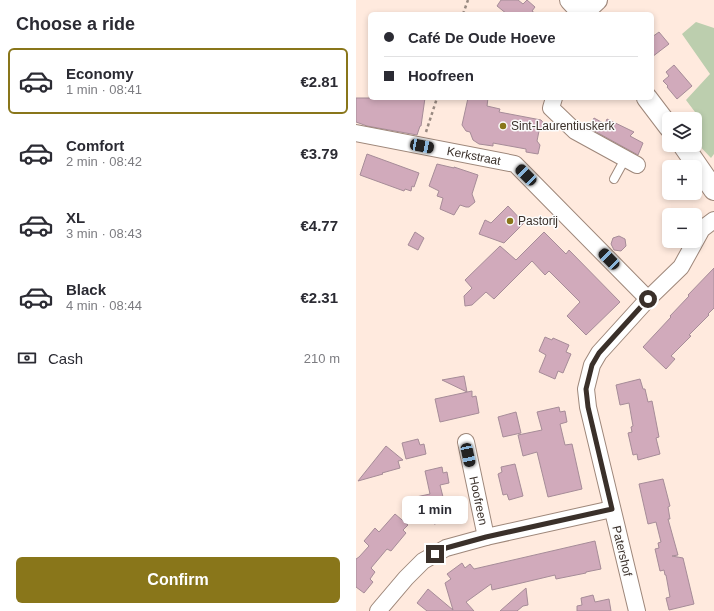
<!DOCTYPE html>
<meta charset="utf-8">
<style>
:root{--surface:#fff;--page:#f2f2f3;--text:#2b2b33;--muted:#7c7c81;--line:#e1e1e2;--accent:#89761a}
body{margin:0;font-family:Arial,sans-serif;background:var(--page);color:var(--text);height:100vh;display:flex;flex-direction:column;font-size:15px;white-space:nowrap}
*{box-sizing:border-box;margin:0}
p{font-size:13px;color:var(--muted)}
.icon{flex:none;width:22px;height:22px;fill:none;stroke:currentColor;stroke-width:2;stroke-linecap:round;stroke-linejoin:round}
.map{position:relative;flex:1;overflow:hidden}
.sheet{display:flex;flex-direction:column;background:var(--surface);width:356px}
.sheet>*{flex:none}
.hud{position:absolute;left:12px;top:12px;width:286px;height:88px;border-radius:6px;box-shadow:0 2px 6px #0003;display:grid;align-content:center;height:88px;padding:0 16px;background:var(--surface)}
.tools{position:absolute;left:306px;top:112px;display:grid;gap:8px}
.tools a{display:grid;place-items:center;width:40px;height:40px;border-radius:6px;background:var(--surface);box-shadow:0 2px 6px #0003;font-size:20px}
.end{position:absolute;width:18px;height:18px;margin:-9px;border:5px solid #3a302a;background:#fff;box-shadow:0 0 0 2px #fff}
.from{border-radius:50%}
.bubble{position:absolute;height:28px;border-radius:6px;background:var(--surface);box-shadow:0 2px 6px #0003;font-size:13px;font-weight:700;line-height:28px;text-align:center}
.car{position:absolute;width:12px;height:24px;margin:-12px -6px;border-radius:5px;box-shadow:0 0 3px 1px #0007;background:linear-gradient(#222 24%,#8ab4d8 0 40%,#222 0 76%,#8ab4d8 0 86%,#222 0)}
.hud b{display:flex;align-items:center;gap:14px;height:38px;font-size:15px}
.hud b+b{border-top:1px solid var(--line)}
.hud i{width:10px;height:10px;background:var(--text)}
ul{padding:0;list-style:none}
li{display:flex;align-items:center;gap:12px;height:66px;margin:0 8px 6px;padding:0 8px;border:2px solid transparent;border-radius:6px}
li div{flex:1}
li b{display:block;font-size:15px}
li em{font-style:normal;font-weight:700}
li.current{border-color:var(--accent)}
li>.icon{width:36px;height:36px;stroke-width:1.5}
h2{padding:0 16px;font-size:18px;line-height:48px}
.pay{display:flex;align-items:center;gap:10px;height:44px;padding:0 16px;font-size:15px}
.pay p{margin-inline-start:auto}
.action{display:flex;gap:8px;margin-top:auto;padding:8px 16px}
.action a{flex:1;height:46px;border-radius:6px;background:var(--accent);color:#fff;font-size:16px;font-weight:700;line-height:46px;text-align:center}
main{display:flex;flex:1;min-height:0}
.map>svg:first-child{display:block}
.green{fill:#bcceae}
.building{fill:#d1aabb;stroke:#a68c98}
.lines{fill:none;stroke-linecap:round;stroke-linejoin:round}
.service-casing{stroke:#9e877a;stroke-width:10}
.minor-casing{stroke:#9e877a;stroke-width:18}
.tertiary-casing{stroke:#9e877a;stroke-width:22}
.path{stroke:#988980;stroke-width:2.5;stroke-dasharray:3 3;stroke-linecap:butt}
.service{stroke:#fff;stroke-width:8}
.minor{stroke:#fff;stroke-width:16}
.tertiary{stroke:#fff;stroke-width:20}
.route{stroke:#3a302a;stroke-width:5}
.poi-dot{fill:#89761a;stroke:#fcfcfc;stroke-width:1.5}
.labels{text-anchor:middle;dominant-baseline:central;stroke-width:3;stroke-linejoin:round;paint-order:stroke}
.poi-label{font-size:12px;fill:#3a302a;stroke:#fcfcfc;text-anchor:start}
.street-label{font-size:12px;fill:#3a302a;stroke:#fcfcfc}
</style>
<main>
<section class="sheet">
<h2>Choose a ride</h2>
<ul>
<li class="current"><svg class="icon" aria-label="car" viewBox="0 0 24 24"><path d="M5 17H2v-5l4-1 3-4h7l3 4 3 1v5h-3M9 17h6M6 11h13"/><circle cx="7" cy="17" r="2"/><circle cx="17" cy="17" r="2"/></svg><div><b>Economy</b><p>1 min · 08:41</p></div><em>€2.81</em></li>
<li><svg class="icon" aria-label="car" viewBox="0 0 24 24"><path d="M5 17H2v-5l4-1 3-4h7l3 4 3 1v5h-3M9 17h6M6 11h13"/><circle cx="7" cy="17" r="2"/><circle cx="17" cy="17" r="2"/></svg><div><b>Comfort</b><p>2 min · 08:42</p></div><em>€3.79</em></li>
<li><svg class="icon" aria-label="car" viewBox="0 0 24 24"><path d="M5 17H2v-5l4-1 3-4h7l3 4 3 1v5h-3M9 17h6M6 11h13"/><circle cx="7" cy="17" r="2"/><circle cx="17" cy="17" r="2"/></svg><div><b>XL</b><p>3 min · 08:43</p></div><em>€4.77</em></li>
<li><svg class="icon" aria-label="car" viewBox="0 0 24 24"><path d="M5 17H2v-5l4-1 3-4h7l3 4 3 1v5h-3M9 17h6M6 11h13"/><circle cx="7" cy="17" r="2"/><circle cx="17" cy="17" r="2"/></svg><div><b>Black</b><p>4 min · 08:44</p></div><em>€2.31</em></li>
</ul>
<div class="pay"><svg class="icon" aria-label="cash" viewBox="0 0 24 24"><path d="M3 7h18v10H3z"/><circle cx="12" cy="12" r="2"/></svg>Cash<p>210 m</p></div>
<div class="action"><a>Confirm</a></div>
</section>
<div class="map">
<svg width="358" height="611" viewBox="0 0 358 611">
<rect width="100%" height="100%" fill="#ffeade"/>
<!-- green -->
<path class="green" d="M340,22L358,28V154L355,158L339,141V119H331L339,112L330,100L354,74L326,34Z"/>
<!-- building -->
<g class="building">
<path d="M145,0H162L167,4L171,0L179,7L176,11L180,14H151L141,6Z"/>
<path d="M303,32L313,44L296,57V37Z"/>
<path d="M318,65L336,86L321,99L311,87L312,86L307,81L313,76L310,72Z"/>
<path d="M0,98H69L65,126H64L61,135L11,126L0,122Z"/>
<path d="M112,98H132L131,106L144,109L143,112L185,120L190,126L183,131L181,141L184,145L182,154L170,152V149L137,143V146L123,144L117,140L114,132L110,131L106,125Z"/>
<path d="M238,118L249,124L251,119L278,132L274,136L287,143L282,155L233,128Z"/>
<path d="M11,154L63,173L58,187L56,186L55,191L49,189L48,191L4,175Z"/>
<path d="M81,164L98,168V167L122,175L116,194L119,202L113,207H110L104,205L98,215L84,209L87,198L81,196L83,191L73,186Z"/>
<path d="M152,206L168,223L148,243L123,234L129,220L135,223Z"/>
<path d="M59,232L68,238L62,250L52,245Z"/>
<path d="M188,232L210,254L213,250L264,302L230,335L211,316L224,302L193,271L189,275L176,261L138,299L130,292L116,305L109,306L108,296L116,288L109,280L144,246L160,260Z"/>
<path d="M263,236L269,239L270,246L265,251L258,250L255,244L257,238Z"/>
<path d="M358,268V308L352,314L353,315L333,335L335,336L315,356L319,359L310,369L287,347L315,317L314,316L333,296L332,295Z"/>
<path d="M189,337L196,340L197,338L213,345L210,352L215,354L207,373L202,371L199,379L183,372L190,355L183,351Z"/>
<path d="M108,376L111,392L86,380Z"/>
<path d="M284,379L287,389H289L292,402L296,401L303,437L300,438L304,454L282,460L281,454L277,455L272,433L276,432L275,427L277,426L273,403L264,405L260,385Z"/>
<path d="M116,391V397L120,396L123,413L84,422L79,399Z"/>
<path d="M203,407L204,412L209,411L211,422L204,424L209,445L216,444L226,489L192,497L181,452L167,456L162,435L186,430L181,412Z"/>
<path d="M160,412L165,433L147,437L142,417Z"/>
<path d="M62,439L64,445L68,444L70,454L50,459L46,443Z"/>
<path d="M30,446L47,460L42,461L44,468L26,473L27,474L2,481Z"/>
<path d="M159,464L167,496L153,500L151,494L147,495L142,474L146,472L145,467Z"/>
<path d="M86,467L87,473L91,472L93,483L84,485L89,505L98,503L102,519L78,524L74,505L62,507L60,497L74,494L69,471Z"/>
<path d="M307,479L314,506L312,507L314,519H312L322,555L316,556L327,558L338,604L313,610L310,598L314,597L310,575H309L308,570L304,571L299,549L303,548L302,543L305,542L300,522L292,524L283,484Z"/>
<path d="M39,514L52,525L47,530L50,533L35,551L31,549L15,568L19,572L14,579L17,582L8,593L0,587V559L3,557L13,546L8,541L19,528L23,532Z"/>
<path d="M239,541L245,569L230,572V573L200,579L199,575L136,590L135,584L110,602L118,611H71L61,603L72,589L97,610L89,583L95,579L91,574L106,563L109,568L114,564L118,569Z"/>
<path d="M170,588L172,605L167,606L161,611H144Z"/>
<path d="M237,595L239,602L253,599L255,611H221V606L226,605L225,598Z"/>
</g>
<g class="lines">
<defs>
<path id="service" d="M258,179L269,159"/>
<g id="minor">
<path d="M198,98L195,108L219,131L281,165"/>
<path id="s1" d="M0,133L159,164L292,299"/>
<path id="s2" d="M110,442L130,537"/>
<path d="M22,611L50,578L67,561L90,548L130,537L256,509"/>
<path d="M281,611L232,407L230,389L236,365L243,353L292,299L325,267L346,229L358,220"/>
</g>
<g id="tertiary">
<path d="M214,0L227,14"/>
<path d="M227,13L241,0"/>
<path d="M291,98L313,127"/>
<path d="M327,145L358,190"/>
</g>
</defs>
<!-- service casing -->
<use href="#service" class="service-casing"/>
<!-- minor casing -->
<use href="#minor" class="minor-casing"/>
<!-- tertiary casing -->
<use href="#tertiary" class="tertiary-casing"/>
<!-- path -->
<g class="path">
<path d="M107,14L112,0"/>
<path d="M70,132L81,98"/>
</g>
<!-- service -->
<use href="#service" class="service"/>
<!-- minor -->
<use href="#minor" class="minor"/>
<!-- tertiary -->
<use href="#tertiary" class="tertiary"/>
</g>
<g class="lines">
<!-- route -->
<path class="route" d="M79,554L90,548L130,537L256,509L232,407L230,389L236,365L243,353L292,299"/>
</g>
<!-- markers -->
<g class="poi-dot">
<circle cx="147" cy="126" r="4"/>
<circle cx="154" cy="221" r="4"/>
</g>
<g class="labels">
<!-- poi labels -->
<g class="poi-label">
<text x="155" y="126">Sint-Laurentiuskerk</text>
<text x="162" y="221">Pastorij</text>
</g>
<!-- street labels -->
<g class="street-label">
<text stroke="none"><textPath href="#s1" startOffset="120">Kerkstraat</textPath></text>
<text stroke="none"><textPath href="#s2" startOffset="60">Hoofreen</textPath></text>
<text transform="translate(266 551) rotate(77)">Patershof</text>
</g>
</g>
</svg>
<div class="tools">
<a><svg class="icon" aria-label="layers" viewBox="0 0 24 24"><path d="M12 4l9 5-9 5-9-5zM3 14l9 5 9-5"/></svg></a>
<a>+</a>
<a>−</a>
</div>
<i class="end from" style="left:292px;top:299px"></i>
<i class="end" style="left:79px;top:554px"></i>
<div class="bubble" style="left:46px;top:496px;width:66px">1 min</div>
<i class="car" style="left:66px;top:146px;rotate:101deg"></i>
<i class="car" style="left:170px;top:175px;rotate:315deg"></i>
<i class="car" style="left:253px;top:259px;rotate:316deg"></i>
<i class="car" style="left:112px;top:455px;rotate:168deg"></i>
<div class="hud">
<b><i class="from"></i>Café De Oude Hoeve</b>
<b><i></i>Hoofreen</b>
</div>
</div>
</main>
